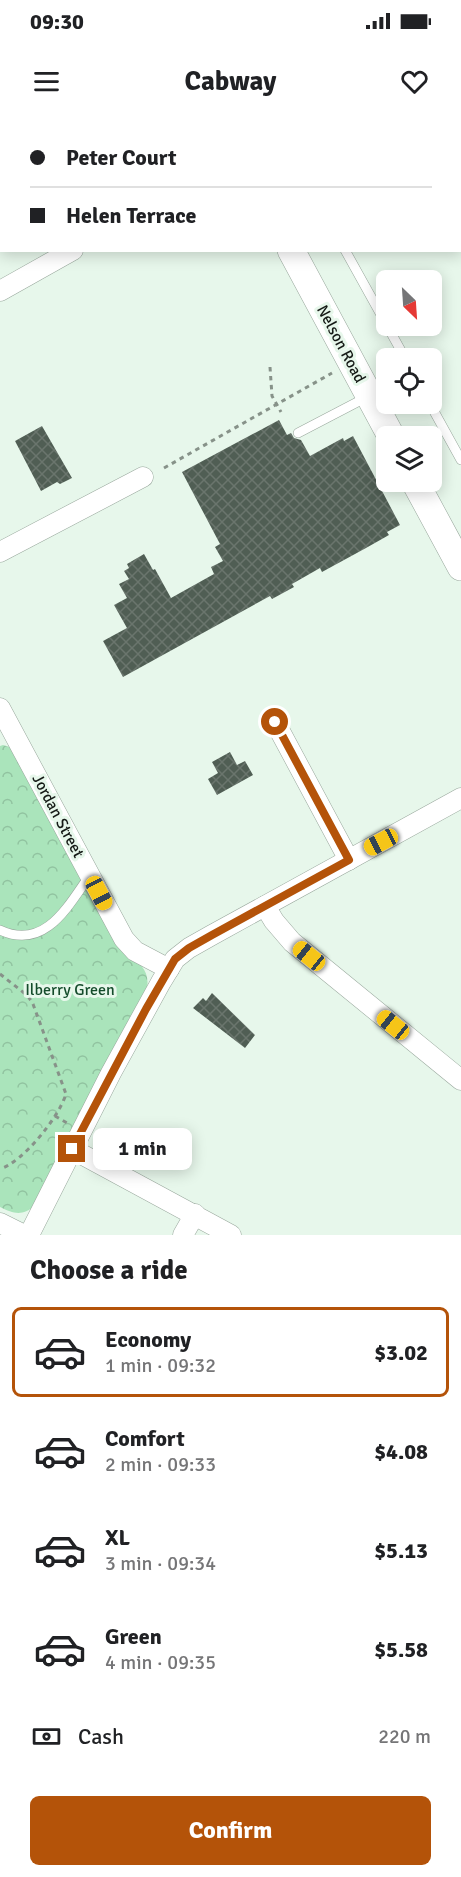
<!DOCTYPE html>
<meta charset="utf-8">
<style>
:root{--surface:#fff;--page:#f6f6f6;--text:#202124;--muted:#757577;--line:#e0e0e0;--accent:#b45309}
body{margin:0;font-family:Signika,sans-serif;background:var(--page);color:var(--text);height:100vh;display:flex;flex-direction:column;font-size:22px;white-space:nowrap}
*{box-sizing:border-box;margin:0}
p{font-size:20px;color:var(--muted)}
.icon{flex:none;width:33px;height:33px;fill:none;stroke:currentColor;stroke-width:2;stroke-linecap:round;stroke-linejoin:round}
.map{position:relative;height:1115px;overflow:hidden}
.sheet{display:flex;flex-direction:column;background:var(--surface);flex:1}
.sheet>*{flex:none}
.hud{position:absolute;left:0px;top:0px;width:462px;height:132px;box-shadow:0 3px 15px #0003;display:grid;align-content:center;height:132px;padding:0 30px;background:var(--surface)}
.needle{width:39px;rotate:155deg}
.tools{position:absolute;left:376px;top:150px;display:grid;gap:12px}
.tools a{display:grid;place-items:center;width:66px;height:66px;border-radius:9px;background:var(--surface);box-shadow:0 3px 15px #0003;font-size:30px}
.end{position:absolute;width:27px;height:27px;margin:-14px;border:8px solid #b45309;background:#fff;box-shadow:0 0 0 3px #fff}
.from{border-radius:50%}
.bubble{position:absolute;height:42px;border-radius:9px;background:var(--surface);box-shadow:0 3px 15px #0003;font-size:20px;font-weight:700;line-height:42px;text-align:center}
.car{position:absolute;width:18px;height:36px;margin:-18px -9px;border-radius:8px;box-shadow:0 0 4px 2px #0007;background:linear-gradient(#f5c518 24%,#345 0 40%,#f5c518 0 76%,#345 0 86%,#f5c518 0)}
.hud b{display:flex;align-items:center;gap:21px;height:57px;font-size:22px}
.hud b+b{border-top:2px solid var(--line)}
.hud i{width:15px;height:15px;background:var(--text)}
ul{padding:0;list-style:none}
li{display:flex;align-items:center;gap:18px;height:90px;margin:0 12px 9px;padding:0 18px;border:3px solid transparent;border-radius:9px}
li div{flex:1}
li b{display:block;font-size:22px}
li em{font-style:normal;font-weight:700}
li.selected{border-color:var(--accent)}
li>.icon{width:54px;height:54px;stroke-width:1.5}
h2{padding:0 30px;font-size:27px;line-height:72px}
.pay{display:flex;align-items:center;gap:15px;height:66px;padding:0 30px;font-size:22px}
.pay p{margin-inline-start:auto}
.action{display:flex;gap:12px;margin-top:auto;padding:12px 30px}
.action a{flex:1;height:69px;border-radius:9px;background:var(--accent);color:#fff;font-size:24px;font-weight:700;line-height:69px;text-align:center}
.status{display:flex;justify-content:space-between;align-items:center;height:42px;padding:0 30px;background:var(--surface);direction:ltr}
.status svg{height:16px;fill:currentColor}
header{display:flex;justify-content:space-between;align-items:center;height:78px;padding:0 30px;background:var(--surface);font-size:27px;font-weight:700}
.map>svg:first-child{display:block}
.park{fill:url(#park-crowns)}
.building{fill:url(#building-cross-hatch)}
.lines{fill:none;stroke-linecap:round;stroke-linejoin:round}
.lane-casing{stroke:#98a79c;stroke-width:10}
.street-casing{stroke:#98a79c;stroke-width:21}
.secondary-casing{stroke:#98a79c;stroke-width:28}
.path{stroke:#879289;stroke-width:3;stroke-dasharray:4.5 4.5;stroke-linecap:butt}
.lane{stroke:#fff;stroke-width:9}
.street{stroke:#fff;stroke-width:20}
.secondary{stroke:#fff;stroke-width:27}
.route{stroke:#b45309;stroke-width:8}
.labels{text-anchor:middle;dominant-baseline:central;stroke-width:6;stroke-linejoin:round;paint-order:stroke}
.street-label{font-size:16px;fill:#151a16;stroke:#e7f7eb}
.park-label{font-size:16px;fill:#144c2b;stroke:#e7f7eb}
</style>
<div class="status"><b>09:30</b><svg viewBox="0 0 49 12"><path d="M0 12V9h3v3zM5 12V6h3v6zM10 12V3h3v9zM15 12V0h3v12zM26 1h20v11H26zM47 4h2v5h-2z"/></svg></div>
<header><svg class="icon" aria-label="menu" viewBox="0 0 24 24"><path d="M4 6h16M4 12h16M4 18h16"/></svg>Cabway<svg class="icon" aria-label="heart" viewBox="0 0 24 24"><path d="M12 20l-8-8c-3-5 5-10 8-4 3-6 11-1 8 4z"/></svg></header>
<div class="map">
<svg width="461" height="1115" viewBox="0 0 461 1115">
<defs>
<pattern id="park-crowns" width="20" height="18" patternUnits="userSpaceOnUse" patternTransform="scale(1.5)"><rect width="20" height="18" fill="#aae4bb"/><path d="M2 6a3 3 0 1 1 6 0M12 15a3 3 0 1 1 6 0" fill="none" stroke="#91c3a0"/></pattern>
<pattern id="building-cross-hatch" width="8" height="8" patternUnits="userSpaceOnUse" patternTransform="scale(1.5)"><rect width="8" height="8" fill="#505e54"/><path d="M0 0l8 8M0 8l8-8" fill="none" stroke="#6a756d"/></pattern>
</defs>
<rect width="100%" height="100%" fill="#e7f7eb"/>
<!-- park -->
<path class="park" d="M3,625L13,628L128,833C140,844 150,851 147,868L35,1086C22,1096 14,1094 0,1087V626Z"/>
<!-- building -->
<g class="building">
<path d="M279,300L287,315L291,313L294,318L301,320L310,336L343,318L344,321L353,316L400,405L387,412L389,415L366,428L322,452L320,448L292,464L294,467L272,479L270,476L123,557L103,521L127,508L114,485L127,478L119,464L129,459L124,451L129,448L127,444L144,434L153,450L155,449L171,478L214,454L211,447L223,441L215,427L220,424L182,352Z"/>
<path d="M42,306L72,358L60,364L57,362L41,371L15,321Z"/>
<path d="M230,632L237,645L245,641L253,655L217,675L208,659L218,653L212,642Z"/>
<path d="M212,873L255,915L245,928L193,888L203,878L206,881Z"/>
</g>
<g class="lines">
<defs>
<g id="lane">
<path d="M273,0L274,2"/>
<path d="M345,130L405,238"/>
<path d="M430,284L461,340"/>
<path d="M298,313L367,277"/>
<path d="M0,810C45,831 68,786 90,755"/>
</g>
<g id="street">
<path d="M0,171L73,130"/>
<path d="M0,432L143,357"/>
<path d="M0,588L124,819L135,831L169,849"/>
<path d="M275,602L349,740"/>
<path d="M265,786L274,801L292,822L461,960"/>
<path d="M72,1029L231,1115"/>
<path d="M0,1103L24,1115"/>
<path d="M29,1115L111,953L161,862L175,839L189,828L212,815L461,678"/>
<path d="M183,1115L195,1094"/>
</g>
<g id="secondary">
<path d="M218,0L219,2"/>
<path d="M291,130L391,316"/>
<path d="M415,362L461,447"/>
</g>
</defs>
<!-- lane casing -->
<use href="#lane" class="lane-casing"/>
<!-- street casing -->
<use href="#street" class="street-casing"/>
<!-- secondary casing -->
<use href="#secondary" class="secondary-casing"/>
<!-- path -->
<g class="path">
<path d="M270,247L272,276L281,292"/>
<path d="M164,348L332,253"/>
<path d="M0,854L28,876L33,884L66,974C59,997 23,1042 0,1049"/>
<path d="M55,996L67,1003"/>
</g>
<!-- lane -->
<use href="#lane" class="lane"/>
<!-- street -->
<use href="#street" class="street"/>
<!-- secondary -->
<use href="#secondary" class="secondary"/>
</g>
<g class="lines">
<!-- route -->
<path class="route" d="M72,1029L146,889L175,839L189,828L212,815L349,740L275,602"/>
</g>
<g class="labels">
<!-- street labels -->
<g class="street-label">
<text transform="translate(341 224) rotate(62)">Nelson Road</text>
<text transform="translate(58 696) rotate(62)">Jordan Street</text>
</g>
<!-- park labels -->
<g class="park-label">
<text x="70" y="870">Ilberry Green</text>
</g>
</g>
</svg>
<div class="tools">
<a><svg class="needle" viewBox="-14 -14 28 28"><path d="M0-13l5 13h-10z" fill="#e53935"/><path d="M0 13l5-13h-10z" fill="#757577"/></svg></a>
<a><svg class="icon" aria-label="locate" viewBox="0 0 24 24"><circle cx="12" cy="12" r="6"/><path d="M12 2v4M12 18v4M2 12h4M18 12h4"/></svg></a>
<a><svg class="icon" aria-label="layers" viewBox="0 0 24 24"><path d="M12 4l9 5-9 5-9-5zM3 14l9 5 9-5"/></svg></a>
</div>
<i class="end from" style="left:275px;top:602px"></i>
<i class="end" style="left:72px;top:1029px"></i>
<div class="bubble" style="left:93px;top:1008px;width:99px">1 min</div>
<i class="car" style="left:381px;top:722px;rotate:242deg"></i>
<i class="car" style="left:99px;top:773px;rotate:152deg"></i>
<i class="car" style="left:309px;top:836px;rotate:309deg"></i>
<i class="car" style="left:393px;top:905px;rotate:309deg"></i>
<div class="hud">
<b><i class="from"></i>Peter Court</b>
<b><i></i>Helen Terrace</b>
</div>
</div>
<section class="sheet">
<h2>Choose a ride</h2>
<ul>
<li class="selected"><svg class="icon" aria-label="car" viewBox="0 0 24 24"><path d="M5 17H2v-5l4-1 3-4h7l3 4 3 1v5h-3M9 17h6M6 11h13"/><circle cx="7" cy="17" r="2"/><circle cx="17" cy="17" r="2"/></svg><div><b>Economy</b><p>1 min · 09:32</p></div><em>$3.02</em></li>
<li><svg class="icon" aria-label="car" viewBox="0 0 24 24"><path d="M5 17H2v-5l4-1 3-4h7l3 4 3 1v5h-3M9 17h6M6 11h13"/><circle cx="7" cy="17" r="2"/><circle cx="17" cy="17" r="2"/></svg><div><b>Comfort</b><p>2 min · 09:33</p></div><em>$4.08</em></li>
<li><svg class="icon" aria-label="car" viewBox="0 0 24 24"><path d="M5 17H2v-5l4-1 3-4h7l3 4 3 1v5h-3M9 17h6M6 11h13"/><circle cx="7" cy="17" r="2"/><circle cx="17" cy="17" r="2"/></svg><div><b>XL</b><p>3 min · 09:34</p></div><em>$5.13</em></li>
<li><svg class="icon" aria-label="car" viewBox="0 0 24 24"><path d="M5 17H2v-5l4-1 3-4h7l3 4 3 1v5h-3M9 17h6M6 11h13"/><circle cx="7" cy="17" r="2"/><circle cx="17" cy="17" r="2"/></svg><div><b>Green</b><p>4 min · 09:35</p></div><em>$5.58</em></li>
</ul>
<div class="pay"><svg class="icon" aria-label="cash" viewBox="0 0 24 24"><path d="M3 7h18v10H3z"/><circle cx="12" cy="12" r="2"/></svg>Cash<p>220 m</p></div>
<div class="action"><a>Confirm</a></div>
</section>
